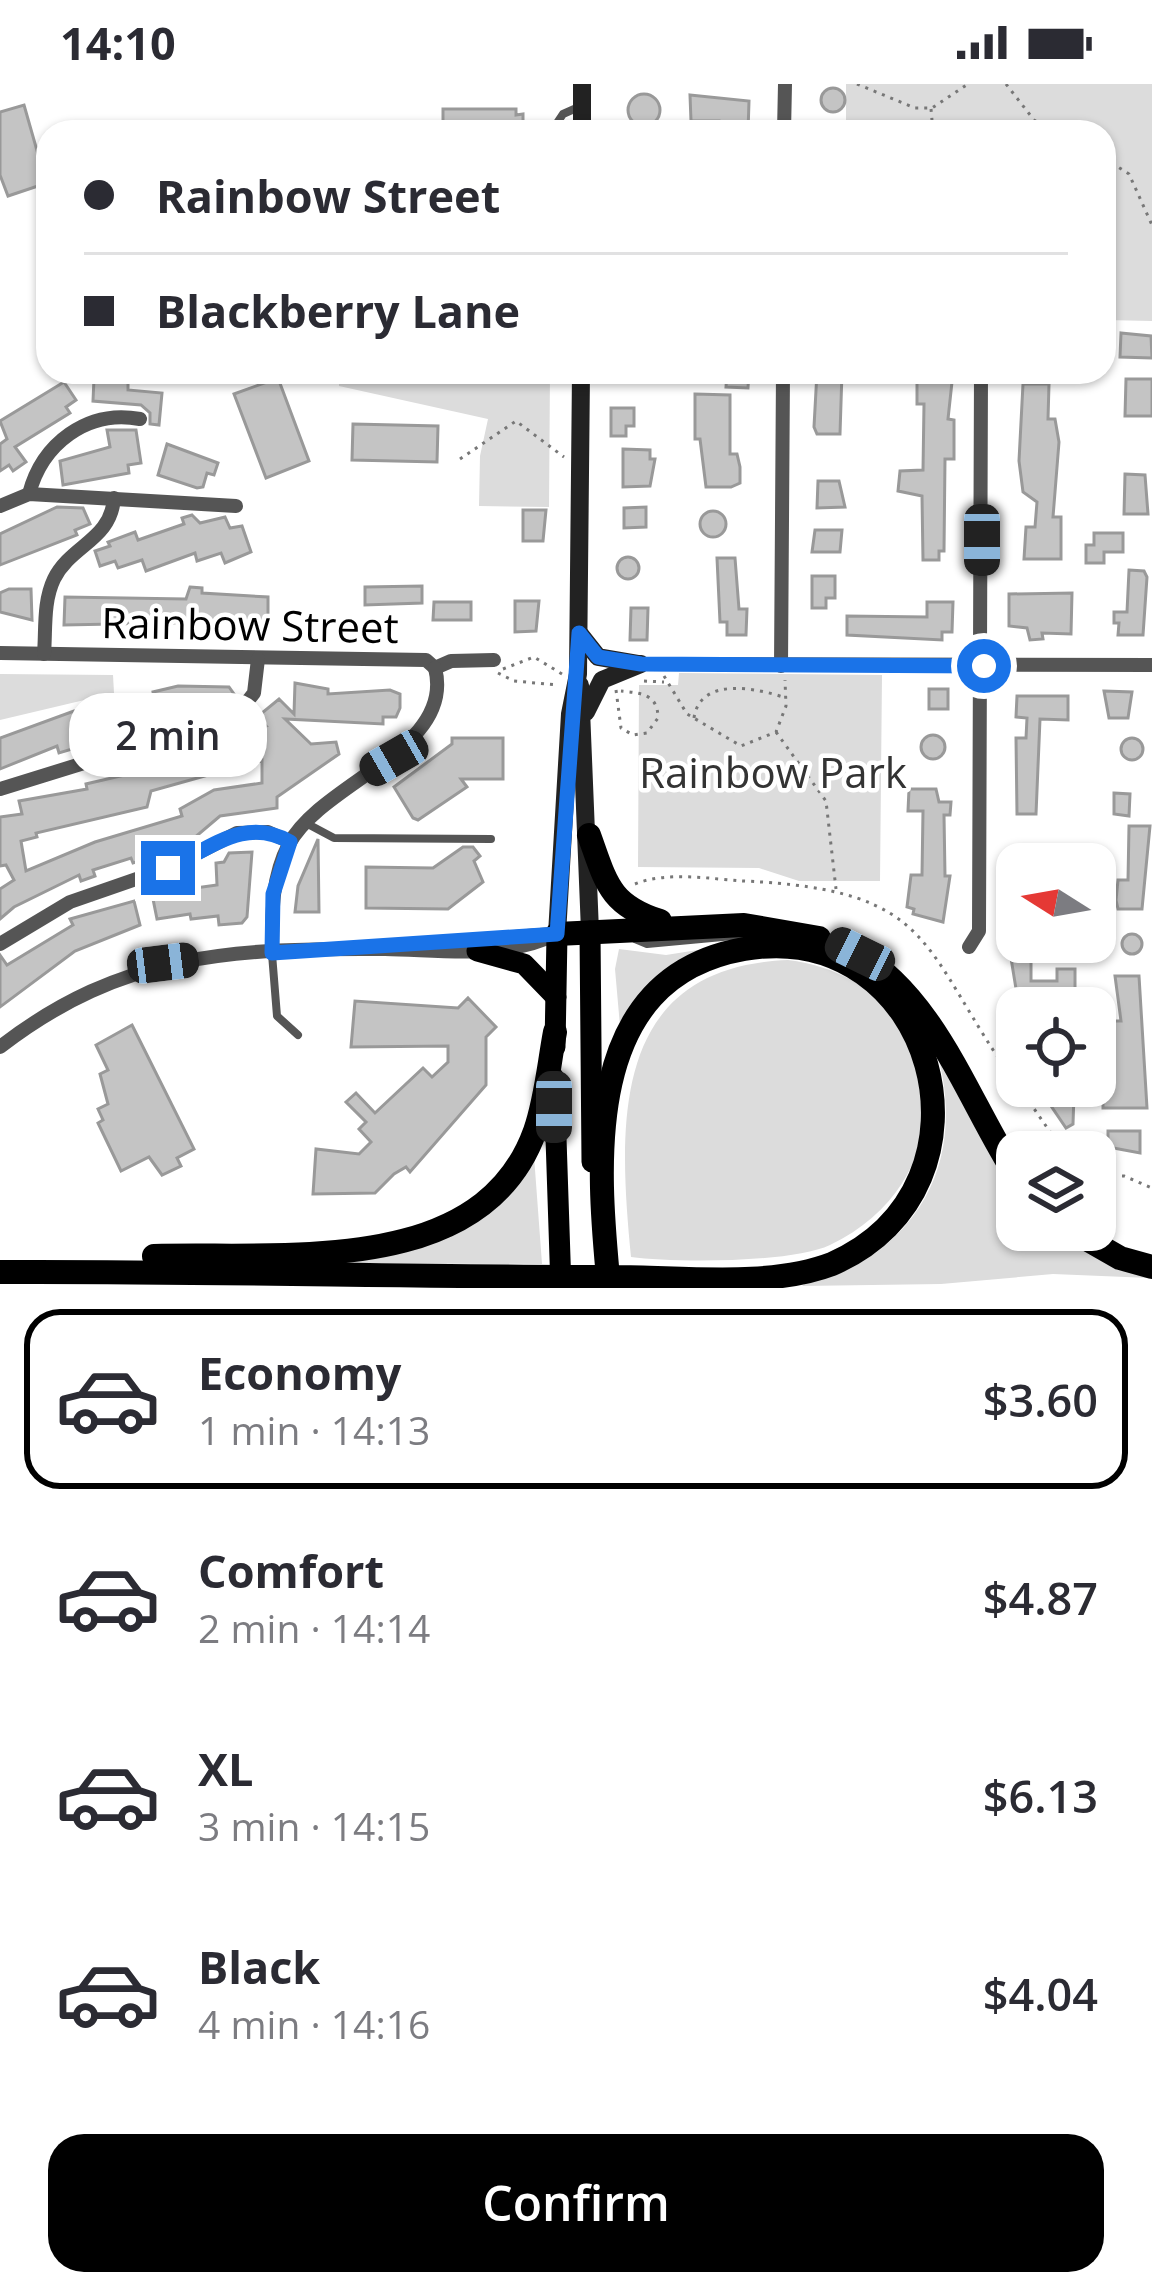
<!DOCTYPE html>
<meta charset="utf-8">
<style>
:root{--surface:#fff;--page:#f7f7f7;--text:#2b2b33;--muted:#7c7c81;--line:#e1e1e2;--accent:#000}
body{margin:0;font-family:"Open Sans",sans-serif;background:var(--page);color:var(--text);height:100vh;display:flex;flex-direction:column;font-size:45px;white-space:nowrap}
*{box-sizing:border-box;margin:0}
p{font-size:39px;color:var(--muted)}
.icon{flex:none;width:66px;height:66px;fill:none;stroke:currentColor;stroke-width:2;stroke-linecap:round;stroke-linejoin:round}
.map{position:relative;height:1204px;overflow:hidden}
.side{display:flex;flex-direction:column;background:var(--surface);flex:1}
.side>*{flex:none}
.hud{position:absolute;left:36px;top:36px;width:1080px;height:264px;border-radius:36px;box-shadow:0 3px 9px #0004;display:grid;align-content:center;height:264px;padding:0 48px;background:var(--surface)}
.needle{width:78px;rotate:281deg}
.fabs{position:absolute;left:996px;top:759px;display:grid;gap:24px}
.fabs a{display:grid;place-items:center;width:120px;height:120px;border-radius:24px;background:var(--surface);box-shadow:0 3px 9px #0004;font-size:60px}
.end{position:absolute;width:54px;height:54px;margin:-27px;border:15px solid #1a73e8;background:#fff;box-shadow:0 0 0 6px #fff}
.from{border-radius:50%}
.bubble{position:absolute;height:84px;border-radius:36px;background:var(--surface);box-shadow:0 3px 9px #0004;font-size:39px;font-weight:600;line-height:84px;text-align:center}
.car{position:absolute;width:36px;height:72px;margin:-36px -18px;border-radius:15px;box-shadow:0 0 9px 3px #0007;background:linear-gradient(#222 24%,#8ab4d8 0 40%,#222 0 76%,#8ab4d8 0 86%,#222 0)}
.hud b{display:flex;align-items:center;gap:42px;height:114px;font-size:45px}
.hud b+b{border-top:3px solid var(--line)}
.hud i{width:30px;height:30px;background:var(--text)}
ul{padding:21px 0 0;list-style:none}
li{display:flex;align-items:center;gap:36px;height:180px;margin:0 24px 18px;padding:0 24px;border:6px solid transparent;border-radius:36px}
li div{flex:1}
li b{display:block;font-size:45px}
li em{font-style:normal;font-weight:600}
li.on{border-color:var(--accent)}
li>.icon{width:108px;height:108px;stroke-width:1.5}
.action{display:flex;gap:24px;margin-top:auto;padding:24px 48px}
.action a{flex:1;height:138px;border-radius:36px;background:var(--accent);color:#fff;font-size:48px;font-weight:600;line-height:138px;text-align:center}
.status{display:flex;justify-content:space-between;align-items:center;height:84px;padding:0 60px;background:var(--surface);direction:ltr}
.status svg{height:33px;fill:currentColor}
.map>svg:first-child{display:block}
.green{fill:#dcdcdc}
.building{fill:#c4c4c4;stroke:#999;stroke-width:3;fill-rule:evenodd}
.lines{fill:none;stroke-linecap:round;stroke-linejoin:round}
.path{stroke:#777;stroke-width:3;stroke-dasharray:3 6;stroke-linecap:butt}
.service{stroke:#555;stroke-width:8}
.minor{stroke:#555;stroke-width:14}
.secondary{stroke:#222;stroke-width:18}
.primary{stroke:#000;stroke-width:21}
.motorway{stroke:#000;stroke-width:24}
.route{stroke:#1a73e8;stroke-width:15}
.labels{text-anchor:middle;dominant-baseline:central;stroke-width:9;stroke-linejoin:round;paint-order:stroke}
.street-label{font-size:42px;fill:#000;stroke:#fff}
.park-label{font-size:42px;fill:#333;stroke:#fff}
</style>
<div class="status"><b>14:10</b><svg viewBox="0 0 49 12"><path d="M0 12V9h3v3zM5 12V6h3v6zM10 12V3h3v9zM15 12V0h3v12zM26 1h20v11H26zM47 4h2v5h-2z"/></svg></div>
<div class="map">
<svg width="1152" height="1204" viewBox="0 0 1152 1204">
<rect width="100%" height="100%" fill="#fff"/>
<!-- green -->
<g class="green">
<path d="M846,0H1152V237L1104,236V48H846Z"/>
<path d="M339,288H550L549,423L479,422L480,372L488,335L339,302Z"/>
<path d="M679,589L882,591L880,797H799L759,784L638,783L639,601H678Z"/>
<path d="M0,590L113,591L114,609L0,636Z"/>
<path d="M619,865L666,871L704,865L620,942L615,885Z"/>
<path d="M788,876C949,896 975,1093 830,1161C792,1179 674,1179 631,1173C618,1039 610,883 788,876Z"/>
<path d="M934,959L1017,1099V1146H1065L1150,1194L1053,1190L941,1200L802,1202C812,1193 843,1188 860,1179C942,1130 962,1045 934,959Z"/>
<path d="M534,1072L542,1180L280,1179L434,1159L470,1140Z"/>
</g>
<!-- building -->
<g class="building">
<circle cx="833" cy="16" r="12"/>
<circle cx="644" cy="26" r="16"/>
<path d="M690,11L749,17L748,48H719V37H691Z"/>
<path d="M24,21L44,91L39,93L41,101L8,112L0,91V28Z"/>
<path d="M443,25H516V31L523,30V48H443Z"/>
<path d="M1121,249L1151,252L1152,274L1120,273Z"/>
<path d="M727,288H749L748,304L726,303Z"/>
<path d="M817,288H842L840,350H817L814,343Z"/>
<path d="M931,289H945L952,298L948,335L954,336V375H945L944,467H939V476H923L922,412L898,407L900,387L923,386L924,320H917V298Z"/>
<path d="M121,291L128,294V306L162,309L159,341L150,340V329L141,321L93,317L94,294Z"/>
<path d="M278,294L309,377L266,394L234,310Z"/>
<path d="M1126,295H1152V332H1125Z"/>
<path d="M64,298L76,316L66,323L70,329L15,363L26,378L13,387L9,381L0,387V360L7,355L0,337Z"/>
<path d="M1023,300H1049L1048,335H1055L1059,358L1053,433H1061V475H1024L1026,443H1035L1037,418L1023,408L1019,377Z"/>
<path d="M695,310L730,311V370H737L740,383V399L731,403H706L700,355H695Z"/>
<path d="M611,324H634V342H626V352H611Z"/>
<path d="M353,340L438,342L437,378L352,376Z"/>
<path d="M107,346H136L141,379L128,381L129,389L63,401L60,377L110,363Z"/>
<path d="M167,360L218,379L214,391L207,389L203,403L197,404L158,391Z"/>
<path d="M623,365L650,366V375H655L650,402L623,403Z"/>
<path d="M1125,390L1145,391L1148,430H1124Z"/>
<path d="M818,397H839L845,423L817,424Z"/>
<path d="M57,423L83,424L90,440L75,446L77,451L0,481V450Z"/>
<path d="M646,423V443L624,444V424Z"/>
<path d="M523,426H546L543,457H523Z"/>
<circle cx="713" cy="440" r="13"/>
<path d="M192,431L200,439L225,433L230,444L242,442L251,468L225,479L221,469L197,477L195,469L146,487L142,476L118,484L115,477L100,482L95,467L110,462L108,458L135,448L138,456L184,440L182,434Z"/>
<path d="M815,446H842L840,468H812Z"/>
<path d="M1094,449H1123V468H1104V479H1086V461H1094Z"/>
<circle cx="628" cy="484" r="11"/>
<path d="M717,474H735L739,525H747L746,551H727V538H720Z"/>
<path d="M1129,486L1144,487L1147,493L1143,551H1118L1119,539H1114V528H1127Z"/>
<path d="M812,492H835V514H826V524H812Z"/>
<path d="M422,502V519L365,521V503Z"/>
<path d="M190,503L202,504V509L268,513V537L64,541L65,513L186,515Z"/>
<path d="M9,505H31L32,536L0,528V509Z"/>
<path d="M1072,509L1071,550L1042,549L1043,555L1030,556L1027,544L1009,542V510Z"/>
<path d="M515,517H539L536,547L515,548Z"/>
<path d="M434,518H471V536H433Z"/>
<path d="M927,518H953L952,548H942V556L847,551V532L927,533Z"/>
<path d="M631,524H648L647,556H630Z"/>
<path d="M295,599L328,605V610L390,606L400,610V624L396,633H383V640L285,635L311,660L336,658L339,670L277,713V724L220,732L193,755L146,771L147,775L133,779L131,774L93,786L95,792L81,797L79,791L14,823L0,835V805L14,796L6,781L0,782V733L22,730L19,717L87,705L86,700L155,684L165,675L212,661L211,657L266,642L257,633L279,615L294,630ZM262,676V699L214,706L180,725L182,732L95,758L26,787L21,757L37,753L36,749L147,723L151,707Z"/>
<path d="M178,602L229,603L234,610L223,616L225,624L184,629L124,652L121,639L96,645L99,657L59,669L57,662L0,685V654L74,627L154,614L153,608Z"/>
<rect x="929" y="605" width="19" height="20"/>
<path d="M1104,607L1132,608L1128,634H1109Z"/>
<path d="M1017,612H1068V636L1040,635L1036,730H1017L1016,654H1026L1027,634L1016,633Z"/>
<circle cx="933" cy="663" r="12"/>
<path d="M452,654H503V695H461L467,703L418,736L413,734L394,703L452,660Z"/>
<circle cx="1132" cy="665" r="11"/>
<path d="M909,705H936L939,718H951L950,731H944L945,792H950L943,838L913,830L914,825L907,823L911,791H922L923,727H908Z"/>
<path d="M1114,709L1130,710L1129,732L1114,730Z"/>
<path d="M1129,742H1150L1142,825H1118L1116,816L1118,796H1128Z"/>
<path d="M318,755L319,828H295L298,802Z"/>
<path d="M1024,762H1050V768H1061V778H1020Z"/>
<path d="M463,763H473L480,772L474,777L483,798L448,825L366,824V783L433,784Z"/>
<path d="M252,768L247,833L242,839L219,841L218,832L191,835L190,830L157,835L152,810L217,801L216,779L224,778L229,769Z"/>
<path d="M134,817L140,841L75,867L0,923V871L7,881L73,841L70,835Z"/>
<circle cx="1132" cy="860" r="10"/>
<path d="M1020,858H1051L1052,874L1031,875V897H1057V885H1075V914L1044,913L1045,922L1019,923L1009,862Z"/>
<path d="M1115,892H1139L1147,1024H1103V986H1114L1110,937H1121Z"/>
<path d="M468,914L496,943L486,953V1001L410,1088L406,1083L394,1090L375,1109L313,1110L316,1065L359,1070L371,1058L359,1045L366,1038L346,1018L356,1009L375,1029L423,984L432,993L448,978V962L351,963L355,917L458,924Z"/>
<path d="M132,941L194,1065L177,1074L181,1082L162,1091L149,1073L121,1087L98,1039L103,1036L98,1025L108,1020L100,990L108,986L96,961Z"/>
<path d="M1063,1002L1074,1010L1073,1040L1066,1044L1047,1016Z"/>
<path d="M1108,1047H1140V1069L1108,1063Z"/>
</g>
<g class="lines">
<!-- path -->
<g class="path">
<path d="M857,0L915,24H932L968,0"/>
<path d="M1006,0L1034,36L1052,48"/>
<path d="M931,25L933,48"/>
<path d="M1104,74L1129,90L1152,141"/>
<path d="M460,375L516,337L564,373"/>
<path d="M503,585L534,573L562,590"/>
<path d="M498,589L514,597L558,601"/>
<path d="M664,592L687,630L741,662L776,648L786,622L785,596"/>
<path d="M644,597L664,598"/>
<path d="M616,606L621,644L633,651L647,649L658,634C658,610 641,609 621,607"/>
<path d="M694,634C700,592 757,604 786,614"/>
<path d="M776,648L826,717L836,805"/>
<path d="M635,800C667,787 710,795 744,797C940,806 919,865 1017,1001"/>
<path d="M1019,1003L1064,1068"/>
<path d="M1095,1091L1124,1092L1152,1104"/>
</g>
<!-- service -->
<g class="service">
<path d="M551,48L563,30L581,22"/>
<path d="M304,738L334,754L491,755"/>
<path d="M635,855L647,860L744,851"/>
<path d="M272,870L277,932L298,951"/>
</g>
<!-- minor -->
<g class="minor">
<path d="M784,48L785,0"/>
<path d="M29,410C42,360 87,325 140,335"/>
<path d="M0,422L29,410L236,422"/>
<path d="M0,569L426,576L435,584"/>
<path d="M44,570C46,545 43,518 54,495C71,461 111,456 114,414"/>
<path d="M641,580L1152,581"/>
<path d="M781,582L783,288"/>
<path d="M435,584L451,577L494,576"/>
<path d="M0,705L236,632L254,609L258,575"/>
<path d="M0,860L70,818L168,784L237,749L268,748L290,758"/>
<path d="M401,862L552,850"/>
<path d="M969,863L979,847L981,288"/>
<path d="M272,869C272,831 271,794 289,760C323,697 456,665 435,584"/>
<path d="M0,963C123,868 234,864 385,865C443,866 503,876 557,850"/>
</g>
<!-- secondary -->
<g class="secondary">
<path d="M582,48V0"/>
<path d="M579,549L598,573L639,580"/>
<path d="M580,601L590,847"/>
<path d="M586,628L602,596L641,580"/>
<path d="M557,850L570,630L578,590L581,288"/>
</g>
<!-- primary -->
<g class="primary">
<path d="M590,847L592,1078"/>
<path d="M477,867L524,880L556,913"/>
<path d="M555,963L557,850"/>
<path d="M554,994L561,1204"/>
</g>
<!-- motorway -->
<g class="motorway">
<path d="M589,751C606,798 609,821 660,837"/>
<path d="M557,850L744,841L819,854"/>
<path d="M857,869C936,915 969,1019 1017,1093"/>
<path d="M1071,1146L1120,1174L1152,1183"/>
<path d="M154,1172C280,1168 482,1195 535,1047C546,1016 549,980 555,948"/>
<path d="M0,1188C205,1187 411,1193 616,1193C683,1193 769,1204 832,1180C1010,1102 935,832 744,865C580,894 597,1080 609,1204"/>
</g>
</g>
<g class="lines">
<!-- route -->
<path class="route" d="M168,784C209,766 245,731 290,758L273,810L272,869L557,850L579,549L598,573L641,580L984,582"/>
</g>
<g class="labels">
<!-- street labels -->
<g class="street-label">
<text transform="translate(250 540) rotate(1)">Rainbow Street</text>
</g>
<!-- park labels -->
<g class="park-label">
<text x="773" y="687">Rainbow Park</text>
</g>
</g>
</svg>
<div class="fabs">
<a><svg class="needle" viewBox="-14 -14 28 28"><path d="M0-13l5 13h-10z" fill="#e53935"/><path d="M0 13l5-13h-10z" fill="#7c7c81"/></svg></a>
<a><svg class="icon" aria-label="locate" viewBox="0 0 24 24"><circle cx="12" cy="12" r="6"/><path d="M12 2v4M12 18v4M2 12h4M18 12h4"/></svg></a>
<a><svg class="icon" aria-label="layers" viewBox="0 0 24 24"><path d="M12 4l9 5-9 5-9-5zM3 14l9 5 9-5"/></svg></a>
</div>
<i class="end from" style="left:984px;top:582px"></i>
<i class="end" style="left:168px;top:784px"></i>
<div class="bubble" style="left:69px;top:609px;width:198px">2 min</div>
<i class="car" style="left:982px;top:456px;rotate:180deg"></i>
<i class="car" style="left:394px;top:674px;rotate:240deg"></i>
<i class="car" style="left:860px;top:870px;rotate:296deg"></i>
<i class="car" style="left:163px;top:879px;rotate:83deg"></i>
<i class="car" style="left:554px;top:1023px;rotate:180deg"></i>
<div class="hud">
<b><i class="from"></i>Rainbow Street</b>
<b><i></i>Blackberry Lane</b>
</div>
</div>
<section class="side">
<ul>
<li class="on"><svg class="icon" aria-label="car" viewBox="0 0 24 24"><path d="M5 17H2v-5l4-1 3-4h7l3 4 3 1v5h-3M9 17h6M6 11h13"/><circle cx="7" cy="17" r="2"/><circle cx="17" cy="17" r="2"/></svg><div><b>Economy</b><p>1 min · 14:13</p></div><em>$3.60</em></li>
<li><svg class="icon" aria-label="car" viewBox="0 0 24 24"><path d="M5 17H2v-5l4-1 3-4h7l3 4 3 1v5h-3M9 17h6M6 11h13"/><circle cx="7" cy="17" r="2"/><circle cx="17" cy="17" r="2"/></svg><div><b>Comfort</b><p>2 min · 14:14</p></div><em>$4.87</em></li>
<li><svg class="icon" aria-label="car" viewBox="0 0 24 24"><path d="M5 17H2v-5l4-1 3-4h7l3 4 3 1v5h-3M9 17h6M6 11h13"/><circle cx="7" cy="17" r="2"/><circle cx="17" cy="17" r="2"/></svg><div><b>XL</b><p>3 min · 14:15</p></div><em>$6.13</em></li>
<li><svg class="icon" aria-label="car" viewBox="0 0 24 24"><path d="M5 17H2v-5l4-1 3-4h7l3 4 3 1v5h-3M9 17h6M6 11h13"/><circle cx="7" cy="17" r="2"/><circle cx="17" cy="17" r="2"/></svg><div><b>Black</b><p>4 min · 14:16</p></div><em>$4.04</em></li>
</ul>
<div class="action"><a>Confirm</a></div>
</section>
